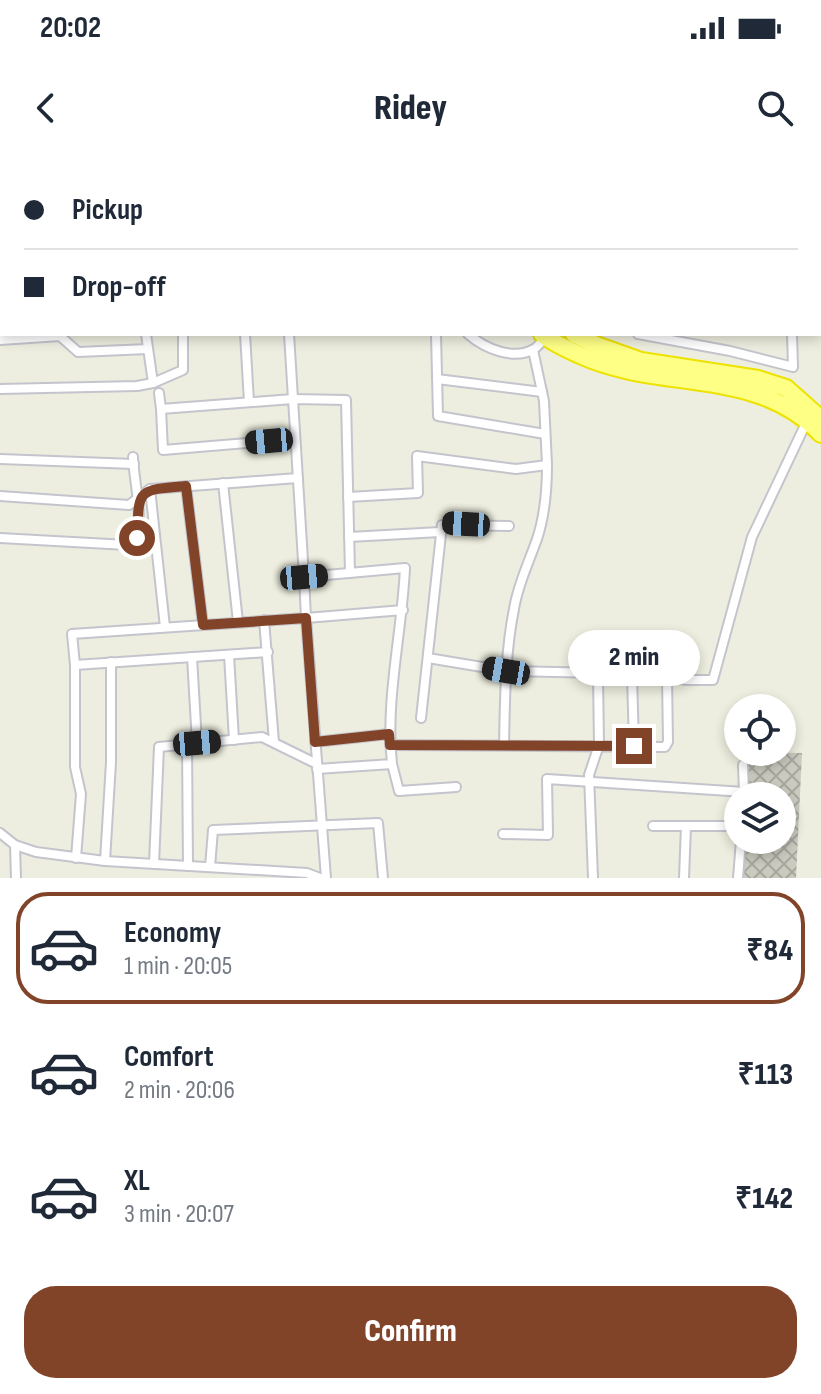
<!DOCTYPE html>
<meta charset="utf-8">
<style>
:root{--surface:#fff;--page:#f6f6f7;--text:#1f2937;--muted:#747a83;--line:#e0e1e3;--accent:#824429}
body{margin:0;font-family:"Sofia Sans Condensed",sans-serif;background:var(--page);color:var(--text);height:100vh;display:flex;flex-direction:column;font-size:30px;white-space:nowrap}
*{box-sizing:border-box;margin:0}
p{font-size:26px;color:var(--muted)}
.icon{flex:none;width:44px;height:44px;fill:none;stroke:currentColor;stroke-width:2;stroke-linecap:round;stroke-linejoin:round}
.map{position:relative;height:718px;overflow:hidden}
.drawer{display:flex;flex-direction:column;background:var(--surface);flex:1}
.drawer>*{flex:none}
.banner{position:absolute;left:0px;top:0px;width:822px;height:176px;box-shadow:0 4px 12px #0003;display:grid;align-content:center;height:176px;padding:0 24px;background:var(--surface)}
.buttons{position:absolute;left:724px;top:534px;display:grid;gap:16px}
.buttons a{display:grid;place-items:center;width:72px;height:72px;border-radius:50%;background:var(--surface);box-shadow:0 4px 12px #0003;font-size:40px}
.end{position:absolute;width:36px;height:36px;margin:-18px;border:10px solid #824429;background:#fff;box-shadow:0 0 0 4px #fff}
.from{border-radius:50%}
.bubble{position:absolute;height:56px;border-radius:28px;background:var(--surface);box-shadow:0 4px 12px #0003;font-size:26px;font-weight:800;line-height:56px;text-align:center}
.car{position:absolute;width:24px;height:48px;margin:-24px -12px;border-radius:10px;box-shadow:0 0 6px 2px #0007;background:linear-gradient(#222 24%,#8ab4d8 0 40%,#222 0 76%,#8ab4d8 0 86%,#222 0)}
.banner b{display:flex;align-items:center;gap:28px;height:76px;font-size:30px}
.banner b+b{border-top:2px solid var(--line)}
.banner i{width:20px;height:20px;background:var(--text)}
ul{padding:14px 0 0;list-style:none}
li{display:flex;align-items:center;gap:24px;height:112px;margin:0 16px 12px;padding:0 8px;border:4px solid transparent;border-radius:32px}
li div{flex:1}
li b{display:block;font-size:30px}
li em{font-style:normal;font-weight:800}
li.on{border-color:var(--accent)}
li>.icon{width:72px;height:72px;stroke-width:1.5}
.cta{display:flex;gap:16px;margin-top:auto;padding:16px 24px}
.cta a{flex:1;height:92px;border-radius:32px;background:var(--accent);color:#fff;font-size:32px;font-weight:800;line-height:92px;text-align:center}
.status{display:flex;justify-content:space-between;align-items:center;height:56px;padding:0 40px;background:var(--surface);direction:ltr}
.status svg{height:22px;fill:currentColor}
header{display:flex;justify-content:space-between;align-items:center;height:104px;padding:0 24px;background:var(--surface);font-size:36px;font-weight:800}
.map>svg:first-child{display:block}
.building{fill:url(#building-cross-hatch)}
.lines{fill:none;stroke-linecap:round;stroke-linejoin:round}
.street-casing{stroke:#c4c4cd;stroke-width:12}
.highway-casing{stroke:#ede200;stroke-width:20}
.street{stroke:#fff;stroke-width:8}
.highway{stroke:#feff85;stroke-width:16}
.route{stroke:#824429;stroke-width:10}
</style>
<div class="status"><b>20:02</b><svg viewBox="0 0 49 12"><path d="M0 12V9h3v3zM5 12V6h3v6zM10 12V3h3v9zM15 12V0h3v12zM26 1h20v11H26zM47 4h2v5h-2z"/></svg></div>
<header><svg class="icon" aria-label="back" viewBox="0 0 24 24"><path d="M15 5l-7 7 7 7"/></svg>Ridey<svg class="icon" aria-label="search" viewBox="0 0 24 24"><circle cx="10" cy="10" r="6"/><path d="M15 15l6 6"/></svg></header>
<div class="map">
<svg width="821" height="718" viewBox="0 0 821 718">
<defs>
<pattern id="building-cross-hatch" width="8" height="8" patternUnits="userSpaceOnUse" patternTransform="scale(2)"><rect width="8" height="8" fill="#cbcabf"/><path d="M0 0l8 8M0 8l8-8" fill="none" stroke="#a8a79f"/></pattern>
</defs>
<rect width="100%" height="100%" fill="#edeedf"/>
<!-- building -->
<path class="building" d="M749,592L802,593L796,718H743L745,680H782V636H747Z"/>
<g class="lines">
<defs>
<g id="street">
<path d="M442,0L444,2"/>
<path d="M433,2L435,0"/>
<path d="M457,2V0"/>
<path d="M502,2L503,0"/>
<path d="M543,2V0"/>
<path d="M586,2L587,0"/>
<path d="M624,2V0"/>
<path d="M666,2L667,0"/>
<path d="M0,142H2"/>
<path d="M146,174L153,223"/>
<path d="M245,174L249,242"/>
<path d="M289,174L304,417"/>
<path d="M436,174L438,256L545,274"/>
<path d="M468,174C484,188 513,201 534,189C539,186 543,179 548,175"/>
<path d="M638,174L730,191L793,207L792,174"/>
<path d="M0,180L60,176L78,192L148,189"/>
<path d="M437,219L542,232"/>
<path d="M0,229L137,226L153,223L183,210V174"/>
<path d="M159,233L161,249"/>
<path d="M295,279L163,290L161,249L293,239L346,240L350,413"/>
<path d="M0,299L134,304"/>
<path d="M223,323L238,462"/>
<path d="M186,326L203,465"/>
<path d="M0,336L129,345L150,329"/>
<path d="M348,337L418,333L417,296L516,309L547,305L544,241L533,190"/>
<path d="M349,377L440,372"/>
<path d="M0,378L127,385L135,381C144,355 134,324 133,297"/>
<path d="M264,460L274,582"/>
<path d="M165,467L150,329L298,318"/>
<path d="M268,492L75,505L72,474L306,458L326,718"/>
<path d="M229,495L234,580"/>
<path d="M192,497L197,583"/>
<path d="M428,498L506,511L648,514L687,520H713L752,377L807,261"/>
<path d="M75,505V607L81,634L76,698"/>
<path d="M632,515L634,586"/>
<path d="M421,558L442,365L509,366"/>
<path d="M315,582L389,574"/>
<path d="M187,584L188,706"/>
<path d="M390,585L665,587L668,582L667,518"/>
<path d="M504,585C505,539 505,494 514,449C518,424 529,402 537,379C545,355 547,330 547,305"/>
<path d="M392,604L399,631L456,627"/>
<path d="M743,605L744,635"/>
<path d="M317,609L392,604C385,540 402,473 405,408L304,417L306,458L403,450"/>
<path d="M653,666H738"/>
<path d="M0,673L15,685L16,718"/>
<path d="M503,674L548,675L547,619L744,632"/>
<path d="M15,685L36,692L105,701L307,713L320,718"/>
<path d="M105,701L111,602V502"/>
<path d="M154,704L159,587L262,577L317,604"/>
<path d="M210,707L213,670L378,663L383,718"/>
<path d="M593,718L589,615L599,585L598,514"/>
<path d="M684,718L686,666"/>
<path d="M738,718L741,680"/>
</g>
<g id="highway">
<path d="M382,0L385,2"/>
<path d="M398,0L400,2"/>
<path d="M542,174C553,183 567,189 580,195C660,232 757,206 821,274"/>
<path d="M574,174L596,185L641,201L758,219L786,228L821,259"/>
</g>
</defs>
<!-- street casing -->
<use href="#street" class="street-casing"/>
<!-- highway casing -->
<use href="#highway" class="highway-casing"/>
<!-- street -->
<use href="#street" class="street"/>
<!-- highway -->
<use href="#highway" class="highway"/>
</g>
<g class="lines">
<!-- route -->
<path class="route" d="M137,378C139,329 136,330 186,326L203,465L306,458L315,582L389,574L390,585L634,586"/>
</g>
</svg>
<div class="buttons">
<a><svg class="icon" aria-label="locate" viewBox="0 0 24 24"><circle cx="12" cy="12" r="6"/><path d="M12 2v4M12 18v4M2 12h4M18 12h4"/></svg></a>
<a><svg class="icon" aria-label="layers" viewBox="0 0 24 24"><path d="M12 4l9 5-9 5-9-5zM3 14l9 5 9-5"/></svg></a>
</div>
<i class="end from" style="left:137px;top:378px"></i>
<i class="end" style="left:634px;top:586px"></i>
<div class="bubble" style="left:568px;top:470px;width:132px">2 min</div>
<i class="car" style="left:269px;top:281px;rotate:265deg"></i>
<i class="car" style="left:466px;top:364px;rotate:273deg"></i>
<i class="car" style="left:304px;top:417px;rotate:85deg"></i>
<i class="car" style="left:506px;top:511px;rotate:280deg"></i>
<i class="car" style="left:197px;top:583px;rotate:85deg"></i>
<div class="banner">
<b><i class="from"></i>Pickup</b>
<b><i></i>Drop-off</b>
</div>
</div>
<section class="drawer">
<ul>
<li class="on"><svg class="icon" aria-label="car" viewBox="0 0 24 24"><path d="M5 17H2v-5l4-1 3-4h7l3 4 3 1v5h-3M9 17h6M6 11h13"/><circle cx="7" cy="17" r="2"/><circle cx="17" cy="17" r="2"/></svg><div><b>Economy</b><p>1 min · 20:05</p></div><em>₹84</em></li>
<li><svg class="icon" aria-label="car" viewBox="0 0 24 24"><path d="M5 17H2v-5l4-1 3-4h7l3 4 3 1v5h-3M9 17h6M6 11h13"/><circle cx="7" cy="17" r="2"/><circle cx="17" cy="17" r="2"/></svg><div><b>Comfort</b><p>2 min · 20:06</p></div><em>₹113</em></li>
<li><svg class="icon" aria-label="car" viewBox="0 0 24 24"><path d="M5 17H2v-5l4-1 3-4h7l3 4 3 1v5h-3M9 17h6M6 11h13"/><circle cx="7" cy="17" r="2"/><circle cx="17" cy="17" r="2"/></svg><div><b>XL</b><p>3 min · 20:07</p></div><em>₹142</em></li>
</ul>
<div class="cta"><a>Confirm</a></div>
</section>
